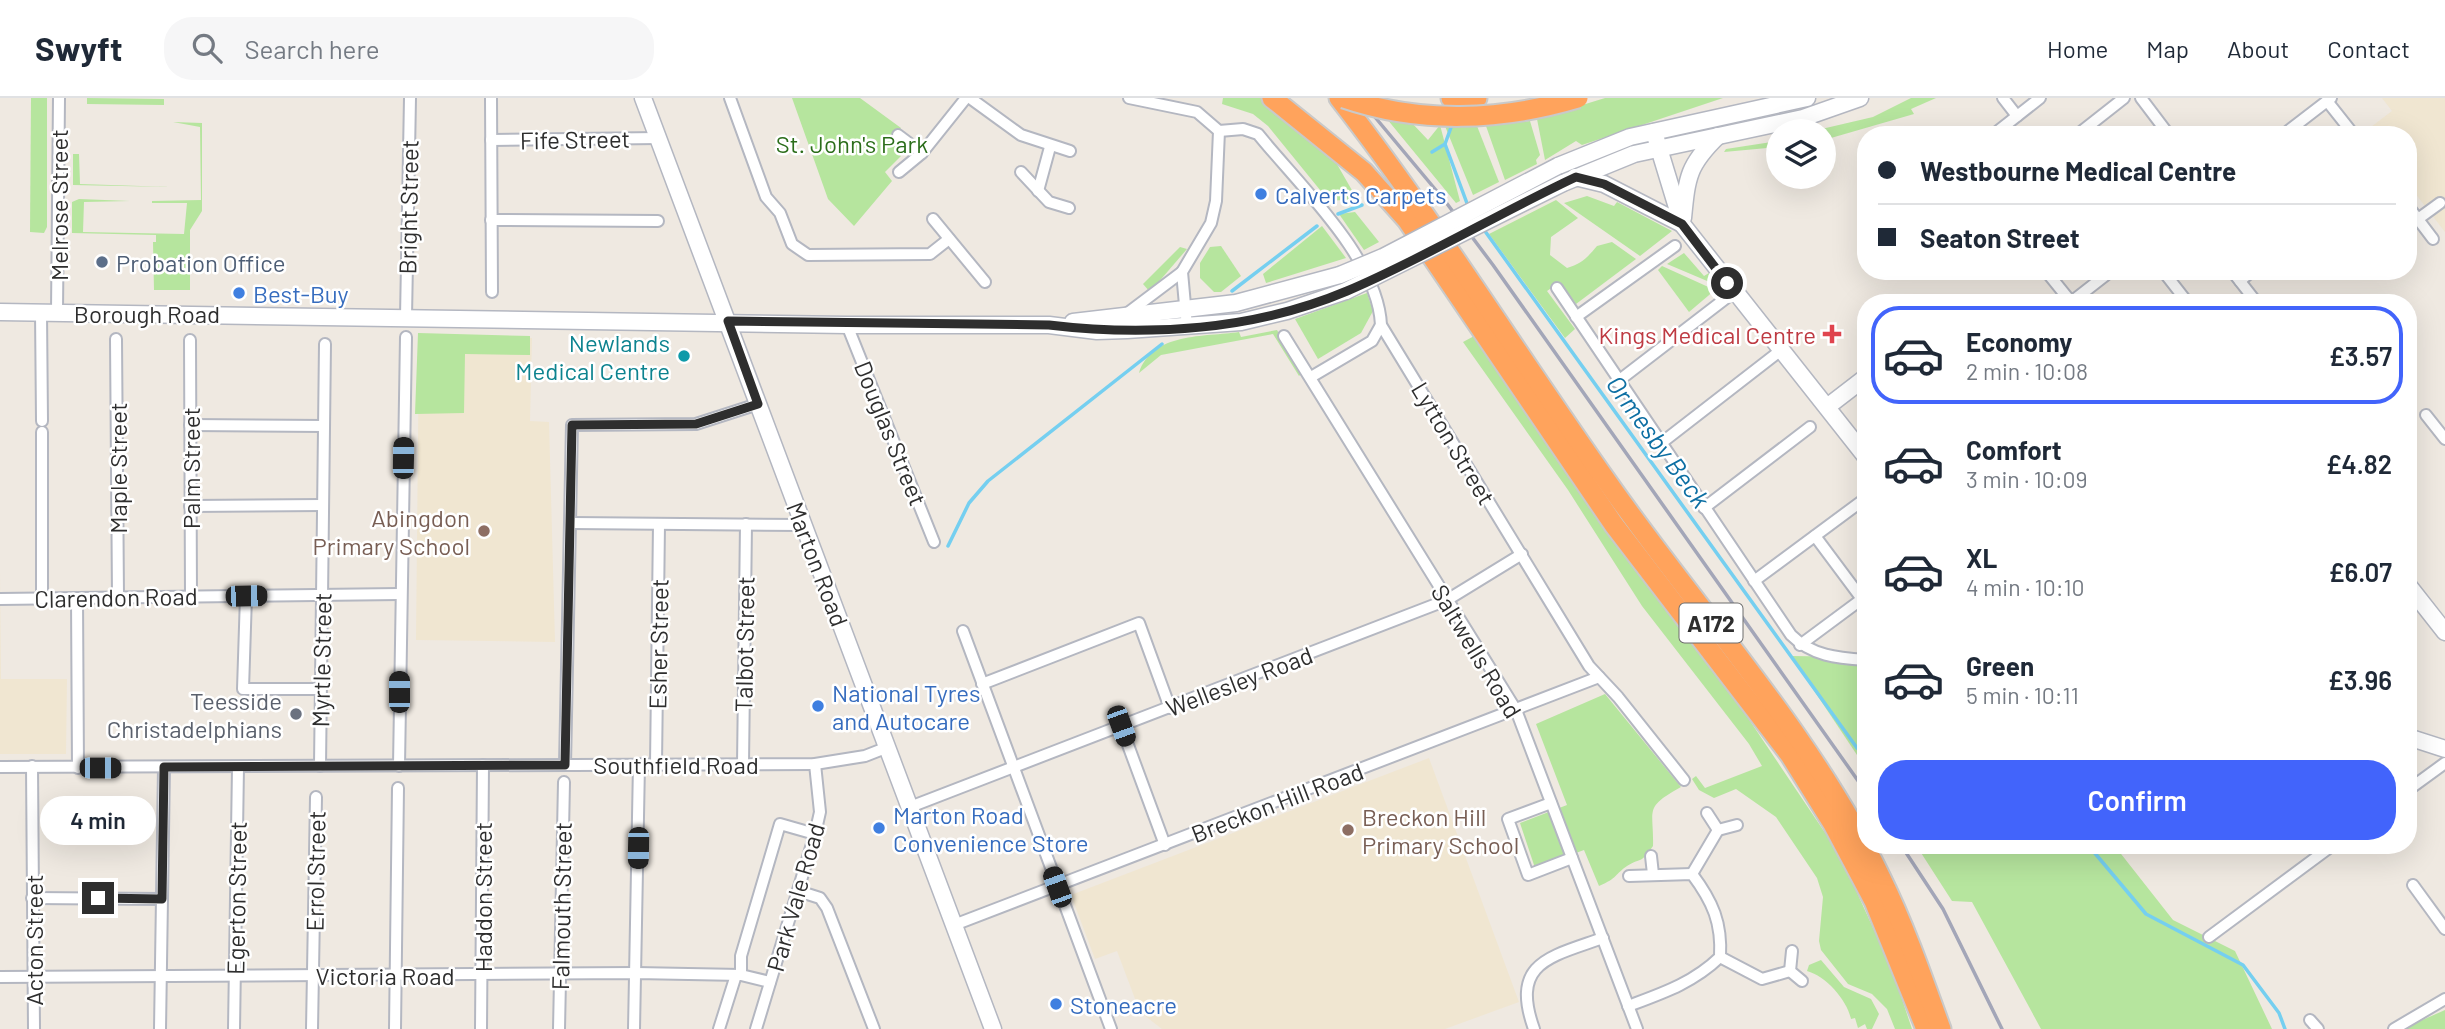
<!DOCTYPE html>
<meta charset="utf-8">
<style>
:root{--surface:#fff;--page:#f6f6f7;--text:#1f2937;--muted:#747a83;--line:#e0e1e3;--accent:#4264fb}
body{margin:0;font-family:Barlow,sans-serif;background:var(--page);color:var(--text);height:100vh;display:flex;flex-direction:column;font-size:26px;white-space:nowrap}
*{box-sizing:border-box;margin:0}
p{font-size:23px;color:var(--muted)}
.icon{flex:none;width:38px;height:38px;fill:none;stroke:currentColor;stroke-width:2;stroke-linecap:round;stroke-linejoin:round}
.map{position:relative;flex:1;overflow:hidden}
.side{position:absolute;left:1857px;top:196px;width:560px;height:560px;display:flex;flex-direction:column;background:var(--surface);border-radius:28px;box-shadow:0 7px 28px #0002}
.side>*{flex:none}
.hud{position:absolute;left:1857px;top:28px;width:560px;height:154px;border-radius:28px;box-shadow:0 7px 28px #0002;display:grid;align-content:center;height:154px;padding:0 21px;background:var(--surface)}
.tools{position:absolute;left:1766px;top:21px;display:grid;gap:14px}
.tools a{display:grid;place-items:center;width:70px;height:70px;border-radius:50%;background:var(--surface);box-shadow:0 7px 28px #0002;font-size:35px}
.end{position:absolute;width:32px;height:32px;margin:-16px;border:9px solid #2e2e2e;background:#fff;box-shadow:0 0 0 4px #fff}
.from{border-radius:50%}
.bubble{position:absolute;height:49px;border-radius:24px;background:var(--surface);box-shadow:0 7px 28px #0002;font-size:23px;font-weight:600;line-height:49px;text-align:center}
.car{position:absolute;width:21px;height:42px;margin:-21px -10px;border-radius:9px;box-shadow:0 0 5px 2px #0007;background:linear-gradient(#222 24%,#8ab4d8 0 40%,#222 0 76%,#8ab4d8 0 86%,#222 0)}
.hud b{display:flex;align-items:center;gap:24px;height:66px;font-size:26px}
.hud b+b{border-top:2px solid var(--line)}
.hud i{width:18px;height:18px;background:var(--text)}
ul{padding:12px 0 0;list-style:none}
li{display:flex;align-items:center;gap:21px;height:98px;margin:0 14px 10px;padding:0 7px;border:4px solid transparent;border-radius:28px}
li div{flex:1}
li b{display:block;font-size:26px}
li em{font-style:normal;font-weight:600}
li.active{border-color:var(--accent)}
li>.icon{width:63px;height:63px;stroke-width:1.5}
.action{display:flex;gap:14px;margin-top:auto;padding:14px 21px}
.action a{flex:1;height:80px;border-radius:28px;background:var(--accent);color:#fff;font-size:28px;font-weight:600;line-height:80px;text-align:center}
header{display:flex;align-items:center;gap:42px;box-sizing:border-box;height:98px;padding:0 35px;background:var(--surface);border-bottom:2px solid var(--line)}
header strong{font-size:33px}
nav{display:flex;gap:38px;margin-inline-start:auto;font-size:24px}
.search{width:490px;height:63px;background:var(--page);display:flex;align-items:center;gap:18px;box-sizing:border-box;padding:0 24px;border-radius:28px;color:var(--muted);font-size:26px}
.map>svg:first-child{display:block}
.education{fill:#f0e6d1}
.green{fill:#b6e59e}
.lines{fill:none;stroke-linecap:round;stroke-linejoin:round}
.stream{stroke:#75cff0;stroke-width:3.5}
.street-casing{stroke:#b4b7c1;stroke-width:14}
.secondary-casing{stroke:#b4b7c1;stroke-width:19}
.highway-casing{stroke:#c9c9c9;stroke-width:23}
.street{stroke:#fff;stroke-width:10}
.secondary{stroke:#fff;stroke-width:16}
.highway{stroke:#ffa35c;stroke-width:19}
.rail{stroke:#a3a6b8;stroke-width:3.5}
.secondary-bridge-casing{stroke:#b4b7c1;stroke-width:19;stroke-linecap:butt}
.highway-bridge-casing{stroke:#c9c9c9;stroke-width:23;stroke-linecap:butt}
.secondary-bridge{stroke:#fff;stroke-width:16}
.highway-bridge{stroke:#ffa35c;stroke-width:19}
.route{stroke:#2e2e2e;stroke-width:9}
.shop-dot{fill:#3f7fe0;stroke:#fff;stroke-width:2.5}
.service-dot{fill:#5c6f8a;stroke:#fff;stroke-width:2.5}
.health-dot{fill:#e0444e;stroke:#fff;stroke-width:2.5}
.culture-dot{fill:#0f9aa8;stroke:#fff;stroke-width:2.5}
.education-dot{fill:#8d6e63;stroke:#fff;stroke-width:2.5}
.worship-dot{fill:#6b7280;stroke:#fff;stroke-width:2.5}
.labels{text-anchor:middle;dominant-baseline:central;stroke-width:5;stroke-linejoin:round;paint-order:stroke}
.shield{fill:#fff;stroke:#6d6d6d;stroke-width:2}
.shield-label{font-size:23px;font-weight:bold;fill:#2e2e2e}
.street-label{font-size:24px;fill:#2e2e2e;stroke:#fff}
.park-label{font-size:24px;fill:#2c6e1b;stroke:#fff}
.shop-label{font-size:24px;fill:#366cbe;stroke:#fff;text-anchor:start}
.service-label{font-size:24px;fill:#4e5e75;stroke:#fff;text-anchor:start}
.health-label{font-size:24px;fill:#be3a42;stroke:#fff;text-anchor:end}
.culture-label{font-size:24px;fill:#0d838f;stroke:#fff;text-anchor:end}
.education-label{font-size:24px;fill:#785e54;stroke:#fff;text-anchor:end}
.worship-label{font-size:24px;fill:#5b616d;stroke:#fff;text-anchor:end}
.water-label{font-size:26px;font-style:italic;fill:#0d6fa3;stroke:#fff}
</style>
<header>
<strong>Swyft</strong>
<div class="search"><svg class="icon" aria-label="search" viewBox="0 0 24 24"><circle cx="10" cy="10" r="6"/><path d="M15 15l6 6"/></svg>Search here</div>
<nav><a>Home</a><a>Map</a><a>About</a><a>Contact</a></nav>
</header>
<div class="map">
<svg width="2445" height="931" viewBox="0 0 2445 931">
<rect width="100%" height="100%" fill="#efe9e1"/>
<!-- education -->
<g class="education">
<path d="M2382,0H2445V134L2408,86V37H2370L2367,32L2392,13Z"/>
<path d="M419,240H532L530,323L549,324L555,544L416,542Z"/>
<path d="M0,473L1,581H67L66,656H0Z"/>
<path d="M1429,660L1519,904L1445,931H1162L1140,914L1117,853L1095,861L1071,797Z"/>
</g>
<!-- green -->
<g class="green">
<path d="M31,0H47V129L44,135L30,134Z"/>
<path d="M87,0L164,1V7L87,6Z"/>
<path d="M792,0H860L901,30L894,42L901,58L885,74L892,83L854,128L828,101Z"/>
<path d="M1223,0H1262L1330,54L1357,101L1329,103L1268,28L1253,16L1222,6Z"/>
<path d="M1605,0H1723L1582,47L1576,43L1545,62L1537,21Z"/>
<path d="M1911,0H1936L1911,11L1914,16L1824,42V33H1813L1873,19Z"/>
<path d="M1387,21L1411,24L1428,42L1440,27L1460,103L1456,105Z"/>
<path d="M1530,23L1540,57L1536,62L1537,66L1505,82L1486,28Z"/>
<path d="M173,24L202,25V113L190,132V192H154L153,144H156V137L72,135V104L79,101L130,103L84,104L83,134L184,136L187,105H152V103L201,102L200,29Z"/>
<path d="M1445,28H1477L1499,84L1473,97Z"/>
<path d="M1778,43V49L1724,54L1726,51Z"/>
<path d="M73,56H79L80,86L171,89L73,87Z"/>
<path d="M1587,98L1614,108L1617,104L1672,133L1640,158L1564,105Z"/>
<path d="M1556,102L1578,120L1551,139L1550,157L1567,170C1581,166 1587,160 1597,148L1612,144L1636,161L1576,206L1560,184L1547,193L1575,231L1565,240L1489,136Z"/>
<path d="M1355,114L1379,144L1364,152L1339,116Z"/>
<path d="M1322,128L1346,160L1266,185L1263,176Z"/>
<path d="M1221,148L1241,178L1221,194H1214L1200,180V165L1210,149Z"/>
<path d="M1180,149L1187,151L1150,194L1143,186Z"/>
<path d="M1684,155L1704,178L1709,175L1719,188L1667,166Z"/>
<path d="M1662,168L1715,192L1689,214L1658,172Z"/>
<path d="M1367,195L1373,213L1361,235L1318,261L1295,221Z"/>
<path d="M1277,232L1302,275L1299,278L1273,236L1161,257L1139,275C1152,234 1205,239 1239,234L1241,239Z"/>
<path d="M418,235L530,238V257L465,256L464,315L415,316Z"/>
<path d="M1476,237L1699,547L1840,757L1893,874L1912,931H1895L1887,911L1872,896L1848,886L1821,852L1819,843L1823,799L1817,780L1776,719L1736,691L1714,700L1699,692L1692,681L1696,678L1705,690L1762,668L1749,646L1642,508L1568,392L1463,244Z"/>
<path d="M1791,558L1865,559V669Z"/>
<path d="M1605,596L1681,689C1643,710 1654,711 1653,748C1641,766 1642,759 1627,768C1615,776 1618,780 1599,788L1584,752L1535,770L1520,725L1567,707L1536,626Z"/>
<path d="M1916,747H2114L2173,822L2235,853L2272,931H2041L1972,804L1952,803Z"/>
<path d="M1821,862L1844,889L1871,901L1879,916L1872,931H1867L1865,926L1858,930L1855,920L1851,921C1847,902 1826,878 1807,873L1809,867Z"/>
<path d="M2445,912V931H2402Z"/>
</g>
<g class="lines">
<!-- stream -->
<g class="stream">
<path d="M1453,24L1445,46L1468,108"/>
<path d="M1432,54L1445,46"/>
<path d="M1338,116L1362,107"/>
<path d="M1482,129L1857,650L1866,656"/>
<path d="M1232,193L1317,128"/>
<path d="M948,448L969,405L988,383L1162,246"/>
<path d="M2088,747L2146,816L2243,867L2279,915L2285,931"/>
</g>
<defs>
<g id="street">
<path d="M491,0L492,194"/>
<path d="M730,0L766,99L780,115L792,146L808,157L930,156L949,141"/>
<path d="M970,0L1021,37L1070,53"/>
<path d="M1129,0L1197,14L1219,33L1216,103L1211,125L1182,174L1187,229"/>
<path d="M2003,0L2017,18"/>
<path d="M2141,0L2169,37"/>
<path d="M2327,3L2354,37"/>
<path d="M1219,33L1243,31L1258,36C1299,87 1378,160 1381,227L1589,568L1618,599L1684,682"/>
<path d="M898,37L922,55"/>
<path d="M1993,37L2040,0"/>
<path d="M2077,37L2124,0"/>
<path d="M2283,37L2331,0"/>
<path d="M491,42L659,40"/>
<path d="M899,74L922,55L966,0"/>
<path d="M1021,74L1049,104L1069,110"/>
<path d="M1038,93L1050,49"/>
<path d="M2408,108L2433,141"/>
<path d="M933,121L985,184"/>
<path d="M2418,121L2440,105"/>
<path d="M491,122L658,123"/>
<path d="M2046,173L2071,204"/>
<path d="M2163,173L2188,205"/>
<path d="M2232,173L2257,205"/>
<path d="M2240,183L2252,173"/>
<path d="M1557,190L1791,537C1812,558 1837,560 1866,562"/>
<path d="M2070,205L2111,173"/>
<path d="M41,214L42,323"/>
<path d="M57,214L59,0"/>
<path d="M1125,217L1182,174"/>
<path d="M406,219L410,0"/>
<path d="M1576,219L1675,148"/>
<path d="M847,227L934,444"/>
<path d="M1284,238L1516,612L1637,931"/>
<path d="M116,241L118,499"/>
<path d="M190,242L191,498"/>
<path d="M1311,279L1372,243L1381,227"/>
<path d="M1617,284L1734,194"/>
<path d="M2426,317L2445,341"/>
<path d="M190,327L324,328"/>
<path d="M1660,346L1780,253"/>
<path d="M190,408L323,407"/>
<path d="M1704,410L1810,329"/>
<path d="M572,425L803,427"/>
<path d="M1754,483L1866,400"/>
<path d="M246,498L243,591H320"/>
<path d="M77,500L78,670"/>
<path d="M0,501L400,496"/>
<path d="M42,501V334"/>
<path d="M963,533L1111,931"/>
<path d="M1800,547L1862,501L1815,438"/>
<path d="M982,586L1139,525L1170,610"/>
<path d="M1121,628L1165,747"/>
<path d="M656,666L659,426"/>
<path d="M743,666L746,426"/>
<path d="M565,667L572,327L696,326L758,306"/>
<path d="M32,668L34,931"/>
<path d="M320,668L325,246"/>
<path d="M399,668L406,239"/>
<path d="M0,669L815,666L865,658L888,649"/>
<path d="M2408,692L2445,665"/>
<path d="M1551,705L1508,721L1528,777L1572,760"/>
<path d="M910,709L1447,502L1522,456"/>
<path d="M1718,732L1737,727"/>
<path d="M1651,758L1653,776"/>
<path d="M1692,776L1718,732L1707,715"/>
<path d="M2413,787L2445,831"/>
<path d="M798,793L820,800L827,810L874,931"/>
<path d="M32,800L162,801"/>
<path d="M954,827L1599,579"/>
<path d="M2209,839L2333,747"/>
<path d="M1792,853L1790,873L1802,883"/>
<path d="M1720,859L1762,881L1790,873"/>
<path d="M741,877V858L780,726L815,736"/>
<path d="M0,879L636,875L741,877L770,884"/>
<path d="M1628,908C1663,895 1693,885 1720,859C1722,825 1713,804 1692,776L1629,778"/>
<path d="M2310,922L2318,931"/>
<path d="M160,931L164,669"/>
<path d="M234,931L238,669"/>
<path d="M312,931L316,699"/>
<path d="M395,931L398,690"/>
<path d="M481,931L483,667"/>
<path d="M559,931L564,684"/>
<path d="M634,931L639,666"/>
<path d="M719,931L736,877"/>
<path d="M756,931L815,736L820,714L815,666"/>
<path d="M1534,931C1510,864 1550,859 1603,840"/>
<path d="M2394,931L2445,901"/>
</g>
<g id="secondary">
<path d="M643,0L993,931"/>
<path d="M1654,34L1682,126L1866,359"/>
<path d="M1558,68L1630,39L1807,0"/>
<path d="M1575,79L1604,86L1682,126"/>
<path d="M1563,85L1634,56L1803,20L1860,0"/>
<path d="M1683,120C1687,79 1688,67 1718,38"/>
<path d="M0,214L847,227H1049L1097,233L1127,232L1241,224L1287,213L1346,193"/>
<path d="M1073,224L1236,205L1340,177"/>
<path d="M1827,309L1866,279"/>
<path d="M2408,487L2445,534"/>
<path d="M2408,639L2445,651"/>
</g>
<g id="highway">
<path d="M1272,0L1364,74L1407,122L1614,427L1790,657L1833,726L1874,803L1926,931"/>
<path d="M1339,0C1435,123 1517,257 1608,385C1699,515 1812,636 1881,780C1905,829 1923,881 1941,931"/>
<path d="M1451,0H1477"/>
</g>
</defs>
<!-- street casing -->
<use href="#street" class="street-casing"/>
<!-- secondary casing -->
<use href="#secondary" class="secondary-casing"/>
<!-- highway casing -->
<use href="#highway" class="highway-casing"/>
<!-- street -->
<use href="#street" class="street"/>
<!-- secondary -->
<use href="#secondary" class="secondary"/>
<!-- highway -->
<use href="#highway" class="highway"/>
<!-- rail -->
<g class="rail">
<path d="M1359,0L1445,103L1493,167L1866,694"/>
<path d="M1901,747L1943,811L2002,931"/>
</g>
<defs>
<g id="secondary-bridge">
<path d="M1340,177L1383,159L1558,68"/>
<path d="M1346,193L1563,85"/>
</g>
<path id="highway-bridge" d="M1344,0C1420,26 1501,23 1578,0"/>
</defs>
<!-- secondary-bridge casing -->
<use href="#secondary-bridge" class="secondary-bridge-casing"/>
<!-- highway-bridge casing -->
<use href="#highway-bridge" class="highway-bridge-casing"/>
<!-- secondary-bridge -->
<use href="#secondary-bridge" class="secondary-bridge"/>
<!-- highway-bridge -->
<use href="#highway-bridge" class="highway-bridge"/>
</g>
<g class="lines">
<!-- route -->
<path class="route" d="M98,800L162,801L164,669L565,667L572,327L696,326L758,306L728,223L1049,227C1148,239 1255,232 1347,193C1425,160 1499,115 1576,79L1604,86L1682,126L1727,185"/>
</g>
<!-- markers -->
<g class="shop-dot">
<circle cx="1261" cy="96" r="7"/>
<circle cx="239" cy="195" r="7"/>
<circle cx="818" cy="608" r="7"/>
<circle cx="879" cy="730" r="7"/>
<circle cx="1056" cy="906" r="7"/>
</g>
<circle class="service-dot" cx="102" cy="164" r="7"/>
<path class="health-dot" d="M1828.5 225.5h7v7h7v7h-7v7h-7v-7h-7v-7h7z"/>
<circle class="culture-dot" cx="684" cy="258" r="7"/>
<g class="education-dot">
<circle cx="484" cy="433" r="7"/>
<circle cx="1348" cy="732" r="7"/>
</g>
<circle class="worship-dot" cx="296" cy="616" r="7"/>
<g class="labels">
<!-- shield labels -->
<rect class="shield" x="1679.5" y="505.5" width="63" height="39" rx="5"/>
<g class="shield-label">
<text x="1711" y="525">A172</text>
</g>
<!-- street labels -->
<g class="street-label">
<text transform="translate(575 41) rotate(-1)">Fife Street</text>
<text transform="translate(58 107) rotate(-90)">Melrose Street</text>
<text transform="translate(408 109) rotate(-89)">Bright Street</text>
<text x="147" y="215">Borough Road</text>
<text transform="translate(891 335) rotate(68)">Douglas Street</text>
<text transform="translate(1454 345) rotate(59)">Lytton Street</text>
<text transform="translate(117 370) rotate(-90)">Maple Street</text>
<text transform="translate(190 370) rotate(-90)">Palm Street</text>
<text transform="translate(818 466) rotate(69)">Marton Road</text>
<text transform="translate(116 499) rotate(-1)">Clarendon Road</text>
<text transform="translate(658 546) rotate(-89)">Esher Street</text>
<text transform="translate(744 546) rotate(-89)">Talbot Street</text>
<text transform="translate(1477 553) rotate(59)">Saltwells Road</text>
<text transform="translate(321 562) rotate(-89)">Myrtle Street</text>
<text transform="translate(1239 583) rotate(-21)">Wellesley Road</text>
<text x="676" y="666">Southfield Road</text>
<text transform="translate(1277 704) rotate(-21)">Breckon Hill Road</text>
<text transform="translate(315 773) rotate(-89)">Errol Street</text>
<text transform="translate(482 799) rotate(-90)">Haddon Street</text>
<text transform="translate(795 799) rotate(-74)">Park Vale Road</text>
<text transform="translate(236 800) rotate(-89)">Egerton Street</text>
<text transform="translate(561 808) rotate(-89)">Falmouth Street</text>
<text transform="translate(33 842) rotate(-90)">Acton Street</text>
<text x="385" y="877">Victoria Road</text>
</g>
<!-- park labels -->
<g class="park-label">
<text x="852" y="45">St. John's Park</text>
</g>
<!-- shop labels -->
<g class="shop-label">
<text x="1275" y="96">Calverts Carpets</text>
<text x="253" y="195">Best-Buy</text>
<text x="832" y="594">National Tyres<tspan x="832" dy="28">and Autocare</tspan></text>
<text x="893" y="716">Marton Road<tspan x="893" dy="28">Convenience Store</tspan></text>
<text x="1070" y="906">Stoneacre</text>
</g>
<!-- service labels -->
<g class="service-label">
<text x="116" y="164">Probation Office</text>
</g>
<!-- health labels -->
<g class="health-label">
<text x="1816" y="236">Kings Medical Centre</text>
</g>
<!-- culture labels -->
<g class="culture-label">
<text x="670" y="244">Newlands<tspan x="670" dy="28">Medical Centre</tspan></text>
</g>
<!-- education labels -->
<g class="education-label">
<text x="470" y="419">Abingdon<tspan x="470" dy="28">Primary School</tspan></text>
<text x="1362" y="718" text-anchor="start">Breckon Hill<tspan x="1362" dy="28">Primary School</tspan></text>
</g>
<!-- worship labels -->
<g class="worship-label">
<text x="282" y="602">Teesside<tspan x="282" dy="28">Christadelphians</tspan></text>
</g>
<!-- water labels -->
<g class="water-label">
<text transform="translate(1659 343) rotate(54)">Ormesby Beck</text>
</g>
</g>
</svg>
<div class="tools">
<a><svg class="icon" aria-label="layers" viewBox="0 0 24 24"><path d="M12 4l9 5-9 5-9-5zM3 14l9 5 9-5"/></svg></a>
</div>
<i class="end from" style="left:1727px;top:185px"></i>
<i class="end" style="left:98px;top:800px"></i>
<div class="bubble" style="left:40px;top:698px;width:116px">4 min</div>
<i class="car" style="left:403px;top:360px;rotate:1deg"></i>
<i class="car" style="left:246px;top:498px;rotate:89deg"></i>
<i class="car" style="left:399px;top:594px;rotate:0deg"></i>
<i class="car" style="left:1121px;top:628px;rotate:160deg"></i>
<i class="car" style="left:100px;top:670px;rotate:90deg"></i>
<i class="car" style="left:638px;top:750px;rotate:181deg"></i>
<i class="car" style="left:1057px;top:789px;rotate:340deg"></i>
<div class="hud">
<b><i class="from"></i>Westbourne Medical Centre</b>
<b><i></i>Seaton Street</b>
</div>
<section class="side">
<ul>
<li class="active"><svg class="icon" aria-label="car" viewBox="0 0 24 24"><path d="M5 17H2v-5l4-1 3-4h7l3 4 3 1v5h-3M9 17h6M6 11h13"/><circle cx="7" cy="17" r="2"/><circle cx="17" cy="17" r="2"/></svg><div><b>Economy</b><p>2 min · 10:08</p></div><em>£3.57</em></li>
<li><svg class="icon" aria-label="car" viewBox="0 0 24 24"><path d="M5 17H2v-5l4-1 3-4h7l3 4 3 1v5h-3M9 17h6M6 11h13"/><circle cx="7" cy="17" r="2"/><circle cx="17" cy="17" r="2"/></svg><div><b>Comfort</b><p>3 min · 10:09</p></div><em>£4.82</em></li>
<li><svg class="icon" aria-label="car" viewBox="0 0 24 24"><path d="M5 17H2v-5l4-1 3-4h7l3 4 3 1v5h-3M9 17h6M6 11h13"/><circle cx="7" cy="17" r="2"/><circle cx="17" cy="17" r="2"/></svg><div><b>XL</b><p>4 min · 10:10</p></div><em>£6.07</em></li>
<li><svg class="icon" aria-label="car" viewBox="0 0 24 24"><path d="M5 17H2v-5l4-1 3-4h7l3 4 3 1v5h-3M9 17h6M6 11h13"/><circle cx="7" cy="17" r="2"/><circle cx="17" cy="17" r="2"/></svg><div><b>Green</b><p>5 min · 10:11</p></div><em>£3.96</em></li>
</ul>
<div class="action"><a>Confirm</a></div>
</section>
</div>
